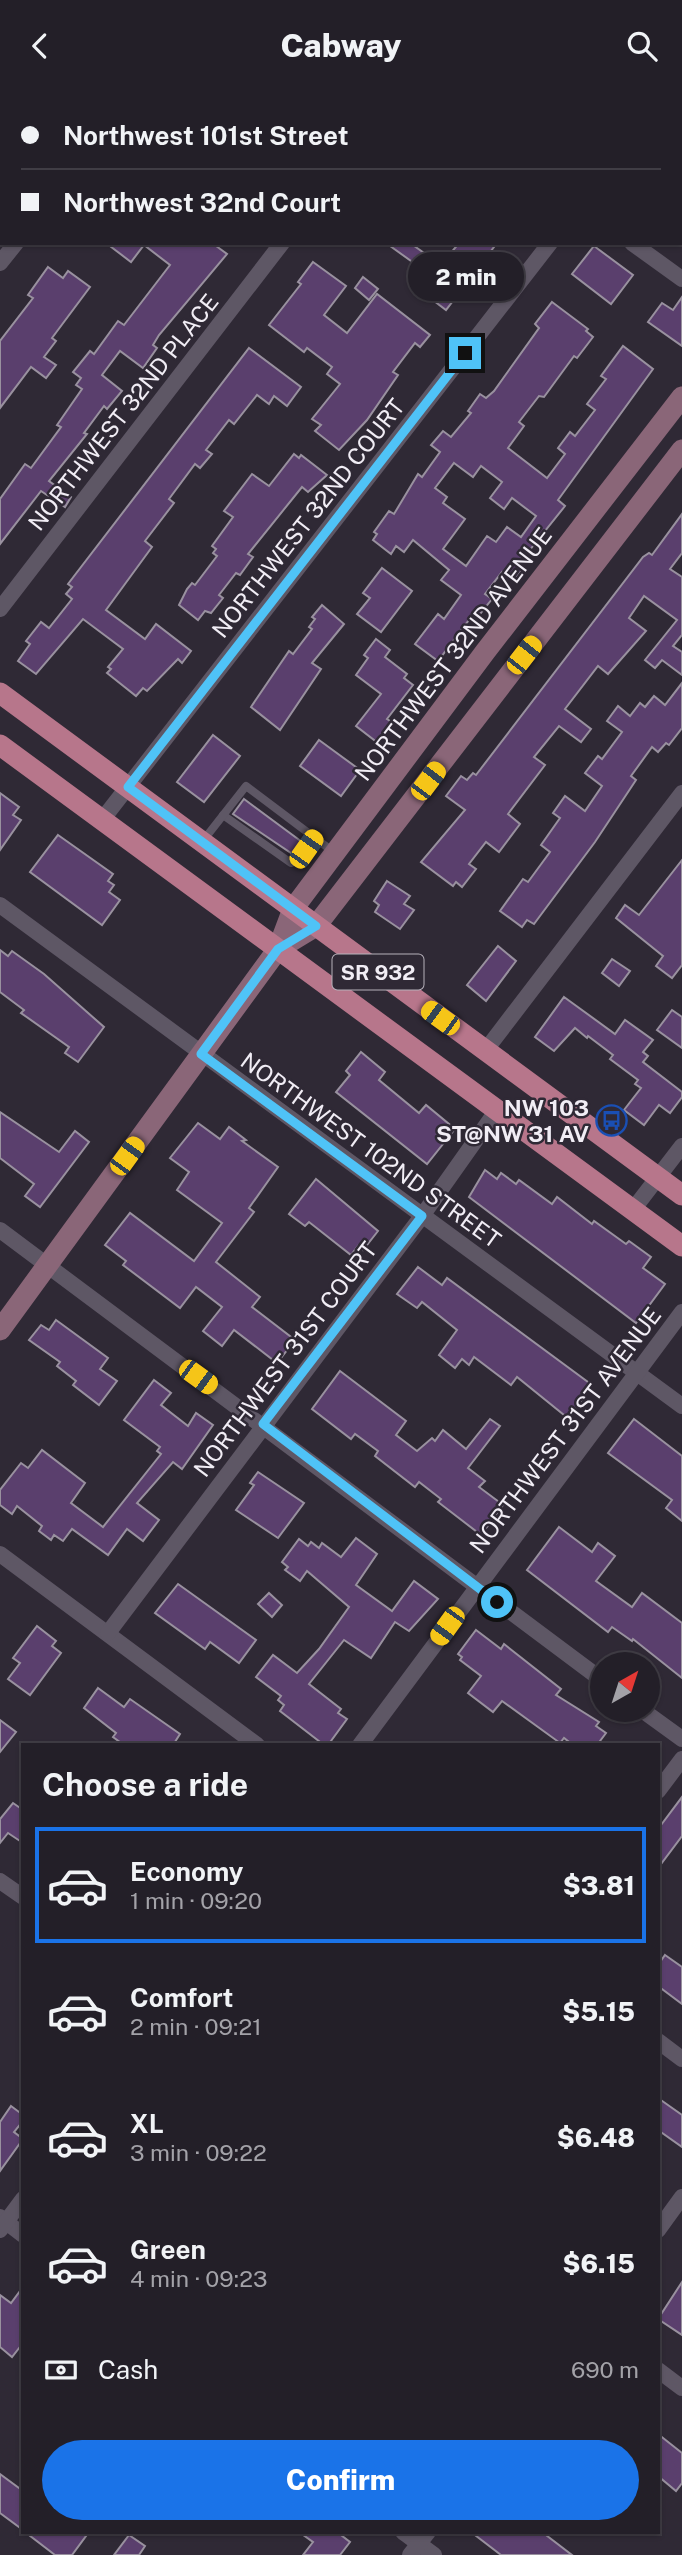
<!DOCTYPE html>
<meta charset="utf-8">
<style>
:root{--surface:#231f28;--page:#2b2730;--text:#f1f3f6;--muted:#a3a2a8;--line:#403d45;--accent:#1a73e8}
body{margin:0;font-family:"Public Sans",sans-serif;background:var(--page);color:var(--text);height:100vh;display:flex;flex-direction:column;font-size:26px;white-space:nowrap}
*{box-sizing:border-box;margin:0}
p{font-size:23px;color:var(--muted)}
.icon{flex:none;width:38px;height:38px;fill:none;stroke:currentColor;stroke-width:2;stroke-linecap:round;stroke-linejoin:round}
.map{position:relative;flex:1;overflow:hidden}
.details{position:absolute;left:21px;top:1652px;width:639px;height:791px;display:flex;flex-direction:column;background:var(--surface);border-radius:0px;box-shadow:0 2px 5px #0004,0 0 0 2px var(--line)}
.details>*{flex:none}
.hud{position:absolute;left:0px;top:0px;width:682px;height:154px;box-shadow:0 2px 5px #0004,0 0 0 2px var(--line);display:grid;align-content:center;height:154px;padding:0 21px;background:var(--surface)}
.needle{width:46px;rotate:39deg}
.controls{position:absolute;left:590px;top:1561px;display:grid;gap:14px}
.controls a{display:grid;place-items:center;width:70px;height:70px;border-radius:50%;background:var(--surface);box-shadow:0 2px 5px #0004,0 0 0 2px var(--line);font-size:35px}
.end{position:absolute;width:32px;height:32px;margin:-16px;border:9px solid #4fc3f7;background:#111;box-shadow:0 0 0 4px #111}
.from{border-radius:50%}
.bubble{position:absolute;height:49px;border-radius:24px;background:var(--surface);box-shadow:0 2px 5px #0004,0 0 0 2px var(--line);font-size:23px;font-weight:800;line-height:49px;text-align:center}
.car{position:absolute;width:21px;height:42px;margin:-21px -10px;border-radius:9px;box-shadow:0 0 5px 2px #0007;background:linear-gradient(#f5c518 24%,#345 0 40%,#f5c518 0 76%,#345 0 86%,#f5c518 0)}
.hud b{display:flex;align-items:center;gap:24px;height:66px;font-size:26px}
.hud b+b{border-top:2px solid var(--line)}
.hud i{width:18px;height:18px;background:var(--text)}
ul{padding:0;list-style:none}
li{display:flex;align-items:center;gap:21px;height:116px;margin:0 14px 10px;padding:0 7px;border:4px solid transparent;border-radius:0px}
li div{flex:1}
li b{display:block;font-size:26px}
li em{font-style:normal;font-weight:800}
li.current{border-color:var(--accent)}
li>.icon{width:63px;height:63px;stroke-width:1.5}
h2{padding:0 21px;font-size:32px;line-height:84px}
.pay{display:flex;align-items:center;gap:18px;height:77px;padding:0 21px;font-size:26px}
.pay p{margin-inline-start:auto}
.action{display:flex;gap:14px;margin-top:auto;padding:14px 21px}
.action a{flex:1;height:80px;border-radius:42px;background:var(--accent);color:#fff;font-size:28px;font-weight:800;line-height:80px;text-align:center}
header{display:flex;justify-content:space-between;align-items:center;height:91px;padding:0 21px;background:var(--surface);font-size:32px;font-weight:800}
.map>svg:first-child{display:block}
.building{fill:#5a3f6d;stroke:#99919f;stroke-width:2;fill-rule:evenodd}
.lines{fill:none;stroke-linecap:round;stroke-linejoin:round}
.lane{stroke:#5e5765;stroke-width:8}
.street{stroke:#5e5765;stroke-width:16}
.secondary{stroke:#8a6678;stroke-width:21}
.primary{stroke:#b7768b;stroke-width:21}
.route{stroke:#4fc3f7;stroke-width:9}
.labels{text-anchor:middle;dominant-baseline:central;stroke-width:5;stroke-linejoin:round;paint-order:stroke}
.shield{fill:#2f2935;stroke:#b7b2bb;stroke-width:2}
.shield-label{font-size:21px;font-weight:bold;fill:#f1edf5}
.street-label{font-size:23px;fill:#f1edf5;stroke:#2f2935}
.poi-label{font-size:23px;font-weight:bold;fill:#f1edf5;stroke:#2f2935;text-anchor:end}
</style>
<header><svg class="icon" aria-label="back" viewBox="0 0 24 24"><path d="M15 5l-7 7 7 7"/></svg>Cabway<svg class="icon" aria-label="search" viewBox="0 0 24 24"><circle cx="10" cy="10" r="6"/><path d="M15 15l6 6"/></svg></header>
<div class="map">
<svg width="682" height="2464" viewBox="0 0 682 2464">
<rect width="100%" height="100%" fill="#2f2935"/>
<!-- building -->
<g class="building">
<path d="M106,152H212L227,163L159,244L153,254L157,257L143,277L120,260L102,284L122,300L107,318L104,315L84,342L87,343L49,390L71,406L65,416L41,400L0,453V408L25,373L31,377L61,336L57,334L82,298L76,294L81,287L73,281L90,260L94,263L118,230L124,234L170,174L144,154L131,171Z"/>
<path d="M386,152H410L441,174L459,152H497L446,219L425,203L436,188Z"/>
<path d="M594,155L633,184L611,213L572,183Z"/>
<path d="M313,171L346,195L324,224L347,242L377,203L430,244L420,256L415,252L393,281L398,284L367,329L339,359L315,340L321,334L312,328L340,293L327,283L332,276L307,257L304,261L269,234L301,193L298,191Z"/>
<path d="M48,176L63,187L68,180L90,196L52,247L56,250L44,266L56,274L46,287L31,276L0,317V250L33,207L28,204Z"/>
<path d="M363,186L378,198L369,209L355,197Z"/>
<path d="M682,206V255L648,231L662,212L673,219Z"/>
<path d="M552,211L588,238L586,240L593,246L577,267L574,265L544,306L539,305L519,331L524,335L508,357L547,387L565,363L558,357L570,341L575,345L595,319L587,313L606,288L601,285L623,255L653,278L558,409L565,415L517,475L522,479L514,490L502,481L485,503L492,508L476,528L472,525L438,570L415,553L438,523L444,528L461,504L441,489L449,479L413,449L404,461L396,455L391,463L373,449L377,443L374,441L389,420L394,423L418,383L422,386L440,361L431,354L443,340L451,346L471,322L468,320L480,303L486,307L494,300L539,237L535,233ZM454,372L473,386L481,375L502,391L490,407L504,418L512,407L536,425L521,446L507,436L496,451L487,445L466,475L443,458L465,428L443,412L447,406L435,397Z"/>
<path d="M249,257L301,296L287,315L274,305L269,313L257,304L234,333L229,329L206,359L212,363L200,377L195,373L169,408L174,412L145,450L152,456L106,519L145,548L156,533L191,560L182,572L178,568L147,600L143,597L136,605L107,582L111,578L108,576L123,558L83,528L36,583L18,570L30,553L26,550L41,531L49,537L72,508L66,503L72,496L68,493Z"/>
<path d="M294,363L299,367L301,364L327,384L308,401L302,396L248,463L253,466L240,484L236,482L219,504L223,507L211,522L205,520L198,529L179,514L187,498L192,492L195,494L217,465L213,462L216,458L212,455L233,426L224,420L252,383L269,395Z"/>
<path d="M682,423V462L670,478L682,486V544L673,555L682,561V584L662,569L655,577L645,569L677,529L644,505L629,527L646,540L608,583L598,575L565,618L591,638L581,651L559,635L534,666L545,674L508,723L520,733L499,761L486,751L469,773L476,778L462,796L456,791L453,795L421,771L465,719L446,705L461,685L467,689L473,682L476,684L643,466L649,462L652,464Z"/>
<path d="M382,477L412,500L381,541L357,523L370,507L363,502Z"/>
<path d="M322,514L344,533L312,572L321,578L280,639L251,616L289,560L293,563L312,538L309,536L315,528L312,526Z"/>
<path d="M376,548L390,559L385,566L407,583L404,587L413,594L387,628L393,632L378,652L356,635L381,603L356,584L368,567L364,564Z"/>
<path d="M682,592V637L669,654L666,652L658,661L652,656L631,685L636,689L595,751L534,833L527,829L522,836L500,820L523,788L528,791L550,761L541,754L560,727L553,722L565,705L585,720L602,695L585,682L598,665L602,668L622,641L607,630L618,615L630,625L640,612L645,616L654,605L665,614Z"/>
<path d="M213,644L240,665L204,711L177,691Z"/>
<path d="M319,649L360,679L341,705L300,675Z"/>
<path d="M0,702L19,716L13,724L21,729L0,759Z"/>
<path d="M244,708L302,751L294,764L233,723Z"/>
<path d="M58,744L113,783L108,790L114,794L109,801L120,809L102,834L30,781Z"/>
<path d="M682,769V874L672,887L656,875L663,865L616,827L625,814L639,824Z"/>
<path d="M387,790L410,805L404,813L414,819L400,838L375,821L379,814L374,810Z"/>
<path d="M498,855L516,870L486,910L467,894Z"/>
<path d="M0,859L8,865L12,860L44,883L104,936L78,971L65,962L69,956L21,922L24,919L0,901Z"/>
<path d="M612,868L630,880L619,895L602,882Z"/>
<path d="M564,906L615,943L625,929L653,949L643,961L648,965L643,971L682,1001V1006L670,1022L659,1014L644,1034L624,1019L641,997L635,993L638,989L610,968L613,964L588,945L587,947L575,937L554,960L535,946Z"/>
<path d="M672,919L682,926V957L657,939Z"/>
<path d="M361,961L385,981L379,989L419,1022L426,1014L455,1038L427,1073L336,1001L350,984L346,980Z"/>
<path d="M0,1021L59,1061L75,1040L89,1051L40,1116L25,1105L34,1093L0,1067Z"/>
<path d="M198,1032L220,1048L229,1036L246,1049L242,1050L278,1076L249,1117L254,1121L216,1171L260,1206L252,1216L295,1249L277,1272L234,1239L222,1255L203,1240L222,1216L196,1196L180,1217L123,1174L126,1170L105,1154L130,1122L194,1170L222,1132L177,1099L189,1081L170,1067Z"/>
<path d="M485,1079L497,1088L501,1082L516,1093L519,1089L552,1113L557,1106L592,1133L594,1130L626,1153L629,1150L651,1166L643,1177L665,1193L636,1232L469,1106Z"/>
<path d="M316,1088L378,1140L363,1159L358,1155L351,1164L309,1131L305,1135L289,1123Z"/>
<path d="M418,1176L442,1194L447,1187L592,1294L569,1328L517,1286L511,1294L474,1266L469,1274L462,1268L455,1277L439,1264L457,1239L422,1211L417,1217L397,1203Z"/>
<path d="M56,1229L108,1267L100,1278L117,1290L99,1314L73,1294L76,1290L57,1275L60,1271L29,1249L41,1234L49,1239Z"/>
<path d="M340,1280L406,1330L396,1344L417,1360L432,1347L435,1350L443,1339L466,1358L490,1328L500,1335L468,1377L485,1390L479,1396L503,1414L481,1444L438,1411L441,1408L419,1391L415,1396L375,1365L378,1360L355,1343L351,1348L312,1318Z"/>
<path d="M154,1289L171,1302L161,1314L188,1335L196,1322L213,1334L182,1378L173,1371L137,1412L159,1429L143,1450L127,1438L108,1464L72,1438L63,1450L54,1444L51,1449L39,1440L42,1435L17,1415L12,1423L0,1414V1399L21,1372L28,1377L42,1359L85,1392L71,1412L103,1436L161,1363L157,1360L160,1356L124,1329Z"/>
<path d="M634,1328L682,1365V1430L666,1417L672,1409L608,1362Z"/>
<path d="M258,1381L304,1412L278,1447L236,1419L254,1394L250,1392Z"/>
<path d="M559,1436L592,1461L598,1452L615,1465L596,1490L632,1516L642,1502L682,1532V1587L633,1548L632,1550L612,1536L608,1541L527,1479Z"/>
<path d="M356,1447L377,1463L356,1494L392,1520L414,1490L438,1508L409,1540L395,1531L371,1567L344,1549L309,1593L341,1618L338,1622L347,1628L328,1654H324L280,1620L284,1614L278,1609L281,1605L256,1586L273,1564L297,1582L319,1558L349,1516L307,1480L300,1490L285,1479L288,1476L282,1471L299,1448L308,1455L311,1451L319,1457L322,1452L341,1466Z"/>
<path d="M178,1493L256,1549L239,1572L210,1551L205,1558L155,1522Z"/>
<path d="M269,1502L282,1514L272,1526L258,1513Z"/>
<path d="M37,1535L56,1550L52,1555L61,1562L30,1604L8,1588L20,1572L13,1567Z"/>
<path d="M476,1539L501,1558L504,1553L561,1598L556,1604L599,1631L596,1635L606,1642L597,1654H573L564,1647L560,1652L502,1610L493,1621L468,1602L481,1585L460,1569L462,1566L458,1563Z"/>
<path d="M98,1597L124,1616L130,1608L180,1643L173,1654H124L113,1646L116,1642L84,1617Z"/>
<path d="M0,1629L16,1641L0,1661Z"/>
<path d="M682,1706V1745L658,1777V1738Z"/>
<path d="M13,1712L23,1719V1752L8,1742L0,1752V1728Z"/>
<path d="M665,1864L682,1876V1913L658,1895V1874Z"/>
<path d="M658,2007L682,2024V2056L658,2039Z"/>
<path d="M11,2015L23,2024V2030L14,2041L23,2048L0,2080V2031Z"/>
<path d="M682,2191V2244L658,2228Z"/>
<path d="M23,2196V2252L12,2266L0,2256V2204L11,2212Z"/>
<path d="M658,2343L682,2362V2392L676,2400L658,2385Z"/>
<path d="M0,2383L23,2400V2439L0,2422Z"/>
<path d="M25,2441H89L72,2464H55Z"/>
<path d="M299,2441H337L350,2451L340,2464H303L313,2451Z"/>
<path d="M471,2441H542L572,2464H501Z"/>
<path d="M129,2444L145,2455L139,2464H114Z"/>
</g>
<g class="lines">
<!-- lane -->
<g class="lane">
<path d="M223,724L291,772L298,769L314,746"/>
<path d="M202,751L246,695L335,762"/>
</g>
<!-- street -->
<g class="street">
<path d="M426,0L429,2"/>
<path d="M134,2L135,0"/>
<path d="M397,2L399,0"/>
<path d="M632,152L682,188"/>
<path d="M0,172L16,152"/>
<path d="M0,518L282,152"/>
<path d="M102,729L550,152"/>
<path d="M0,814L682,1315"/>
<path d="M485,960L682,702"/>
<path d="M632,1120L682,1055"/>
<path d="M0,1139L602,1589"/>
<path d="M0,1463L257,1654"/>
<path d="M108,1542L422,1125L497,1019"/>
<path d="M642,1619L682,1648"/>
<path d="M360,1654L682,1221"/>
<path d="M658,1700L682,1668"/>
<path d="M0,1790L23,1806"/>
<path d="M658,1950L682,1968"/>
<path d="M0,2126L23,2144"/>
<path d="M0,2139L23,2108"/>
<path d="M658,2139L682,2106"/>
<path d="M658,2279L682,2297"/>
<path d="M403,2441L434,2464"/>
<path d="M410,2464L428,2441"/>
</g>
<!-- secondary -->
<g class="secondary">
<path d="M278,858L316,835L682,359"/>
<path d="M0,1239L278,858L293,818L485,561L682,306"/>
</g>
<!-- primary -->
<g class="primary">
<path d="M0,602L682,1104"/>
<path d="M0,654L682,1155"/>
</g>
</g>
<g class="lines">
<!-- route -->
<path class="route" d="M465,262L128,696L316,835L278,858L201,963L422,1125L263,1333L497,1511"/>
</g>
<!-- icons -->
<defs>
<symbol id="bus-ring" viewBox="-11 -11 22 22"><circle r="9.5" fill="#2f2935" stroke="#1a4fb4" stroke-width="1.5"/><path d="M-5-6H5V4H4V6H2V4H-2V6H-4V4H-5ZM-3.5-4V0h7V-4ZM-3.5 1.2v1.5H-2V1.2ZM2 1.2v1.5H3.5V1.2Z" fill="#1a4fb4"/></symbol>
</defs>
<g fill-rule="evenodd">
<use href="#bus-ring" x="594" y="1012" width="35" height="35"/>
</g>
<g class="labels">
<!-- shield labels -->
<rect class="shield" x="332.5" y="863.5" width="91" height="35" rx="5"/>
<g class="shield-label">
<text x="378" y="881">SR 932</text>
</g>
<!-- street labels -->
<g class="street-label">
<text transform="translate(123 321) rotate(-52)">NORTHWEST 32ND PLACE</text>
<text transform="translate(308 427) rotate(-52)">NORTHWEST 32ND COURT</text>
<text transform="translate(453 563) rotate(-53)">NORTHWEST 32ND AVENUE</text>
<text transform="translate(371 1059) rotate(36)">NORTHWEST 102ND STREET</text>
<text transform="translate(285 1268) rotate(-53)">NORTHWEST 31ST COURT</text>
<text transform="translate(565 1339) rotate(-53)">NORTHWEST 31ST AVENUE</text>
</g>
<!-- poi labels -->
<g class="poi-label">
<text x="589" y="1016">NW 103<tspan x="589" dy="26">ST@NW 31 AV</tspan></text>
</g>
</g>
</svg>
<div class="controls">
<a><svg class="needle" viewBox="-14 -14 28 28"><path d="M0-13l5 13h-10z" fill="#e53935"/><path d="M0 13l5-13h-10z" fill="#a3a2a8"/></svg></a>
</div>
<i class="end from" style="left:497px;top:1511px"></i>
<i class="end" style="left:465px;top:262px"></i>
<div class="bubble" style="left:408px;top:161px;width:116px">2 min</div>
<i class="car" style="left:524px;top:564px;rotate:38deg"></i>
<i class="car" style="left:428px;top:690px;rotate:37deg"></i>
<i class="car" style="left:306px;top:758px;rotate:35deg"></i>
<i class="car" style="left:440px;top:927px;rotate:306deg"></i>
<i class="car" style="left:127px;top:1065px;rotate:36deg"></i>
<i class="car" style="left:198px;top:1286px;rotate:126deg"></i>
<i class="car" style="left:447px;top:1535px;rotate:216deg"></i>
<div class="hud">
<b><i class="from"></i>Northwest 101st Street</b>
<b><i></i>Northwest 32nd Court</b>
</div>
<section class="details">
<h2>Choose a ride</h2>
<ul>
<li class="current"><svg class="icon" aria-label="car" viewBox="0 0 24 24"><path d="M5 17H2v-5l4-1 3-4h7l3 4 3 1v5h-3M9 17h6M6 11h13"/><circle cx="7" cy="17" r="2"/><circle cx="17" cy="17" r="2"/></svg><div><b>Economy</b><p>1 min · 09:20</p></div><em>$3.81</em></li>
<li><svg class="icon" aria-label="car" viewBox="0 0 24 24"><path d="M5 17H2v-5l4-1 3-4h7l3 4 3 1v5h-3M9 17h6M6 11h13"/><circle cx="7" cy="17" r="2"/><circle cx="17" cy="17" r="2"/></svg><div><b>Comfort</b><p>2 min · 09:21</p></div><em>$5.15</em></li>
<li><svg class="icon" aria-label="car" viewBox="0 0 24 24"><path d="M5 17H2v-5l4-1 3-4h7l3 4 3 1v5h-3M9 17h6M6 11h13"/><circle cx="7" cy="17" r="2"/><circle cx="17" cy="17" r="2"/></svg><div><b>XL</b><p>3 min · 09:22</p></div><em>$6.48</em></li>
<li><svg class="icon" aria-label="car" viewBox="0 0 24 24"><path d="M5 17H2v-5l4-1 3-4h7l3 4 3 1v5h-3M9 17h6M6 11h13"/><circle cx="7" cy="17" r="2"/><circle cx="17" cy="17" r="2"/></svg><div><b>Green</b><p>4 min · 09:23</p></div><em>$6.15</em></li>
</ul>
<div class="pay"><svg class="icon" aria-label="cash" viewBox="0 0 24 24"><path d="M3 7h18v10H3z"/><circle cx="12" cy="12" r="2"/></svg>Cash<p>690 m</p></div>
<div class="action"><a>Confirm</a></div>
</section>
</div>
